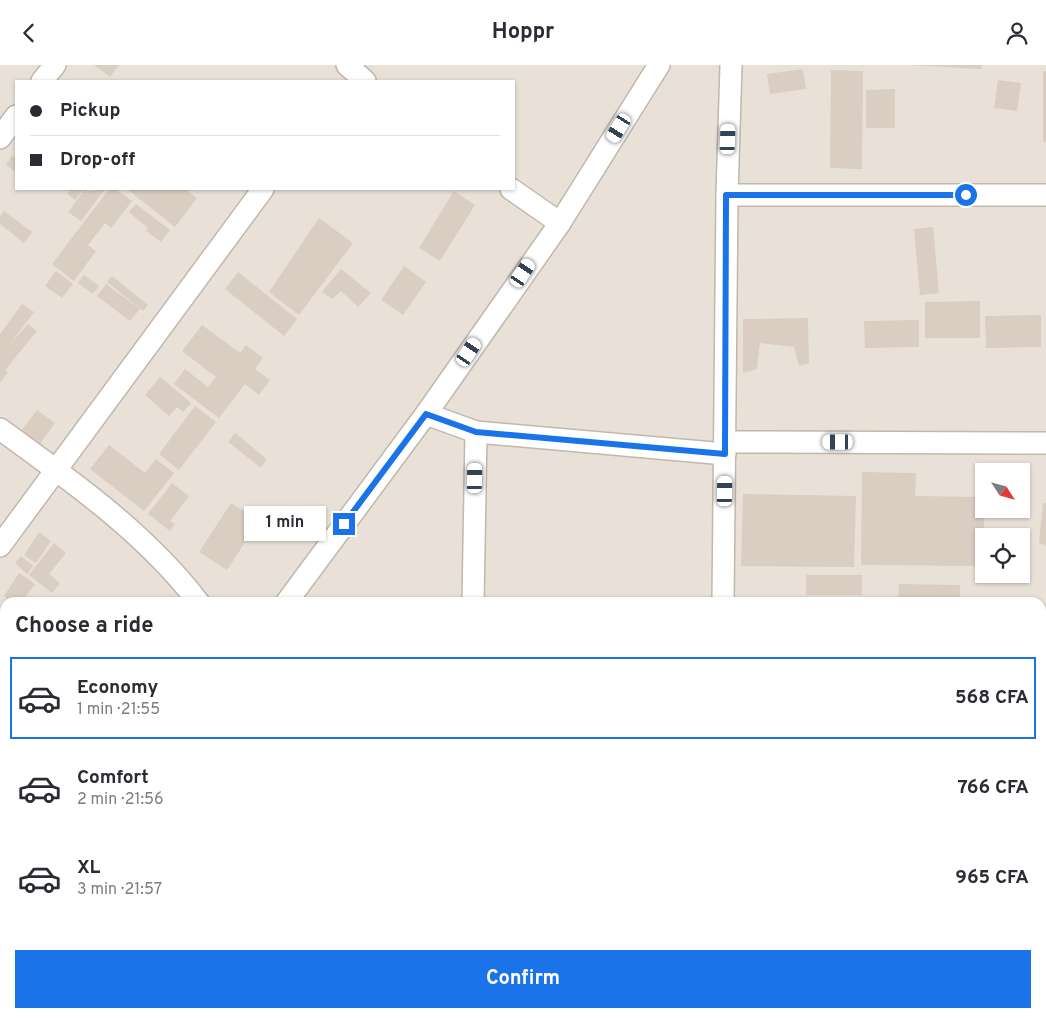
<!DOCTYPE html>
<meta charset="utf-8">
<style>
:root{--surface:#fff;--page:#f2f2f3;--text:#2b2b33;--muted:#7c7c81;--line:#e1e1e2;--accent:#1a73e8}
body{margin:0;font-family:Overpass,sans-serif;background:var(--page);color:var(--text);height:100vh;display:flex;flex-direction:column;font-size:19px;white-space:nowrap}
*{box-sizing:border-box;margin:0}
p{font-size:16px;color:var(--muted)}
.icon{flex:none;width:28px;height:28px;fill:none;stroke:currentColor;stroke-width:2;stroke-linecap:round;stroke-linejoin:round}
.map{position:relative;flex:1;overflow:hidden}
.drawer{position:absolute;left:0px;top:532px;width:1046px;height:421px;display:flex;flex-direction:column;background:var(--surface);border-radius:15px 15px 0 0;box-shadow:0 1px 4px #0004}
.drawer>*{flex:none}
.guide{position:absolute;left:15px;top:15px;width:500px;height:110px;border-radius:0px;box-shadow:0 1px 4px #0004;display:grid;align-content:center;height:110px;padding:0 15px;background:var(--surface)}
.needle{width:32px;rotate:126deg}
.tools{position:absolute;left:975px;top:398px;display:grid;gap:10px}
.tools a{display:grid;place-items:center;width:55px;height:55px;border-radius:0px;background:var(--surface);box-shadow:0 1px 4px #0004;font-size:25px}
.end{position:absolute;width:22px;height:22px;margin:-11px;border:6px solid #1a73e8;background:#fff;box-shadow:0 0 0 2px #fff}
.from{border-radius:50%}
.bubble{position:absolute;height:35px;border-radius:0px;background:var(--surface);box-shadow:0 1px 4px #0004;font-size:16px;font-weight:700;line-height:35px;text-align:center}
.car{position:absolute;width:15px;height:30px;margin:-15px -8px;border-radius:6px;box-shadow:0 0 4px 1px #0007;background:linear-gradient(#fff 24%,#345 0 40%,#fff 0 76%,#345 0 86%,#fff 0)}
.guide b{display:flex;align-items:center;gap:18px;height:48px;font-size:19px}
.guide b+b{border-top:1px solid var(--line)}
.guide i{width:12px;height:12px;background:var(--text)}
ul{padding:0;list-style:none}
li{display:flex;align-items:center;gap:15px;height:82px;margin:0 10px 8px;padding:0 5px;border:2px solid transparent;border-radius:0px}
li div{flex:1}
li b{display:block;font-size:19px}
li em{font-style:normal;font-weight:700}
li.selected{border-color:var(--accent)}
li>.icon{width:45px;height:45px;stroke-width:1.5}
h2{padding:0 15px;font-size:22px;line-height:60px}
.action{display:flex;gap:10px;margin-top:auto;padding:10px 15px}
.action a{flex:1;height:58px;border-radius:0px;background:var(--accent);color:#fff;font-size:20px;font-weight:700;line-height:58px;text-align:center}
header{display:flex;justify-content:space-between;align-items:center;height:65px;padding:0 15px;background:var(--surface);font-size:22px;font-weight:700}
.map>svg:first-child{display:block}
.residential{fill:#e9e1d8;fill-rule:evenodd}
.building{fill:#dacdc2}
.lines{fill:none;stroke-linecap:round;stroke-linejoin:round}
.minor-casing{stroke:#c1b7ac;stroke-width:24}
.minor{stroke:#fff;stroke-width:21}
.route{stroke:#1a73e8;stroke-width:6}
</style>
<header><svg class="icon" aria-label="back" viewBox="0 0 24 24"><path d="M15 5l-7 7 7 7"/></svg>Hoppr<svg class="icon" aria-label="person" viewBox="0 0 24 24"><circle cx="12" cy="8" r="4"/><path d="M4 21q1-7 8-7t8 7"/></svg></header>
<div class="map">
<svg width="1046" height="953" viewBox="0 0 1046 953">
<rect width="100%" height="100%" fill="#f5f0ea"/>
<!-- residential -->
<path class="residential" d="M0,0H1046V953H0ZM16,16H514V124H16ZM984,406H1021V444H984ZM984,471H1021V509H984ZM5,538H1041V949H5Z"/>
<!-- building -->
<g class="building">
<path d="M94,0H119L110,12Z"/>
<path d="M911,0H982L981,4Z"/>
<path d="M803,4L806,24L770,29L767,9Z"/>
<path d="M831,5L863,6L862,104L830,103Z"/>
<rect x="1043" y="6" width="3" height="71"/>
<path d="M998,15L1021,18L1017,46L994,43Z"/>
<path d="M895,24V63H866V25Z"/>
<path d="M12,90L16,93V107L6,100Z"/>
<path d="M71,124H84L75,135L67,129Z"/>
<path d="M85,124L88,126L105,124L81,156L68,147Z"/>
<path d="M109,124H116L132,136L111,163L105,158L88,180L96,186L74,216L52,199Z"/>
<path d="M127,124H185L197,133L175,162Z"/>
<path d="M454,126L475,140L440,196L419,183Z"/>
<path d="M136,139L170,165L161,177L146,166L148,163L129,147Z"/>
<path d="M4,146L32,167L24,178L0,159V152Z"/>
<path d="M319,153L353,178L299,250L269,227Z"/>
<path d="M933,162L939,228L920,230L914,164Z"/>
<path d="M404,201L426,217L403,250L381,235Z"/>
<path d="M341,204L371,228L358,242L341,226L332,234L322,227Z"/>
<path d="M56,206L73,219L62,233L45,221Z"/>
<path d="M238,207L297,254L284,271L225,224Z"/>
<path d="M84,210L99,221L93,229L78,218Z"/>
<path d="M112,211L148,240L143,246L107,217Z"/>
<path d="M106,219L140,244L130,256L97,231Z"/>
<path d="M980,236V273H925V237Z"/>
<path d="M22,239L34,247L9,280L28,259L37,266L5,305L8,307L0,318V269Z"/>
<path d="M1041,250V282L986,283L985,251Z"/>
<path d="M808,253L809,298L799,301L794,282L760,278L757,304L743,308V254Z"/>
<path d="M919,255V282L865,283L864,256Z"/>
<path d="M202,260L240,288L246,280L263,293L255,304L270,315L259,330L245,319L219,353L174,319L185,304L208,322L216,312L182,286Z"/>
<path d="M160,312L191,338L183,347L177,342L169,351L145,330Z"/>
<path d="M195,341L216,357L179,405L159,389Z"/>
<path d="M37,345L55,358L40,379L22,365Z"/>
<path d="M235,368L267,394L261,403L228,377Z"/>
<path d="M109,380L145,408L156,394L174,408L144,446L90,404Z"/>
<path d="M862,407L916,408L915,431L984,432V501L861,500Z"/>
<path d="M172,418L189,431L170,456L175,459L170,466L148,449Z"/>
<path d="M743,429L856,431L854,502L741,501Z"/>
<path d="M231,438L259,456L227,505L199,487Z"/>
<path d="M1043,438H1046V481L1039,478Z"/>
<path d="M39,467L51,476L36,498L24,490Z"/>
<path d="M54,478L66,488L49,509L60,518L52,528L29,510Z"/>
<path d="M21,491L33,501L27,509L15,498Z"/>
<path d="M19,508L35,519L21,538H12L4,531Z"/>
<rect x="806" y="510" width="56" height="20"/>
<path d="M899,519L960,520V538H898Z"/>
<path d="M0,631L5,634V645L0,652Z"/>
<path d="M5,652V673L0,670V659Z"/>
<path d="M0,673L5,677V692L0,689Z"/>
<path d="M0,784L5,788V819L0,826Z"/>
<path d="M28,949H53L49,953H25Z"/>
<path d="M152,949H179L176,953H149Z"/>
<path d="M194,949H207L210,953H191L190,951Z"/>
<rect x="569" y="949" width="52" height="4"/>
</g>
<g class="lines">
<defs>
<g id="minor">
<path d="M347,0L365,16"/>
<path d="M42,16L55,0"/>
<path d="M0,73L16,51"/>
<path d="M511,124L560,158"/>
<path d="M727,130H1046"/>
<path d="M426,349L476,367L473,538"/>
<path d="M0,364C70,415 146,468 199,538"/>
<path d="M476,367L725,389"/>
<path d="M725,377L1046,378"/>
<path d="M0,481L263,124"/>
<path d="M286,538L426,349L560,158L659,0"/>
<path d="M723,538L727,130L731,0"/>
<path d="M1041,622H1046"/>
<path d="M0,861L5,854"/>
<path d="M1041,883H1046"/>
<path d="M0,943L5,936"/>
<path d="M970,949V953"/>
<path d="M348,953L351,949"/>
<path d="M720,953V949"/>
</g>
</defs>
<!-- minor casing -->
<use href="#minor" class="minor-casing"/>
<!-- minor -->
<use href="#minor" class="minor"/>
</g>
<g class="lines">
<!-- route -->
<path class="route" d="M344,459L426,349L476,367L725,389L726,130H966"/>
</g>
</svg>
<div class="tools">
<a><svg class="needle" viewBox="-14 -14 28 28"><path d="M0-13l5 13h-10z" fill="#e53935"/><path d="M0 13l5-13h-10z" fill="#7c7c81"/></svg></a>
<a><svg class="icon" aria-label="locate" viewBox="0 0 24 24"><circle cx="12" cy="12" r="6"/><path d="M12 2v4M12 18v4M2 12h4M18 12h4"/></svg></a>
</div>
<i class="end from" style="left:966px;top:130px"></i>
<i class="end" style="left:344px;top:459px"></i>
<div class="bubble" style="left:244px;top:441px;width:82px">1 min</div>
<i class="car" style="left:619px;top:63px;rotate:212deg"></i>
<i class="car" style="left:728px;top:74px;rotate:2deg"></i>
<i class="car" style="left:523px;top:208px;rotate:34deg"></i>
<i class="car" style="left:469px;top:287px;rotate:34deg"></i>
<i class="car" style="left:838px;top:377px;rotate:270deg"></i>
<i class="car" style="left:475px;top:413px;rotate:1deg"></i>
<i class="car" style="left:725px;top:426px;rotate:1deg"></i>
<div class="guide">
<b><i class="from"></i>Pickup</b>
<b><i></i>Drop-off</b>
</div>
<section class="drawer">
<h2>Choose a ride</h2>
<ul>
<li class="selected"><svg class="icon" aria-label="car" viewBox="0 0 24 24"><path d="M5 17H2v-5l4-1 3-4h7l3 4 3 1v5h-3M9 17h6M6 11h13"/><circle cx="7" cy="17" r="2"/><circle cx="17" cy="17" r="2"/></svg><div><b>Economy</b><p>1 min · 21:55</p></div><em>568 CFA</em></li>
<li><svg class="icon" aria-label="car" viewBox="0 0 24 24"><path d="M5 17H2v-5l4-1 3-4h7l3 4 3 1v5h-3M9 17h6M6 11h13"/><circle cx="7" cy="17" r="2"/><circle cx="17" cy="17" r="2"/></svg><div><b>Comfort</b><p>2 min · 21:56</p></div><em>766 CFA</em></li>
<li><svg class="icon" aria-label="car" viewBox="0 0 24 24"><path d="M5 17H2v-5l4-1 3-4h7l3 4 3 1v5h-3M9 17h6M6 11h13"/><circle cx="7" cy="17" r="2"/><circle cx="17" cy="17" r="2"/></svg><div><b>XL</b><p>3 min · 21:57</p></div><em>965 CFA</em></li>
</ul>
<div class="action"><a>Confirm</a></div>
</section>
</div>
